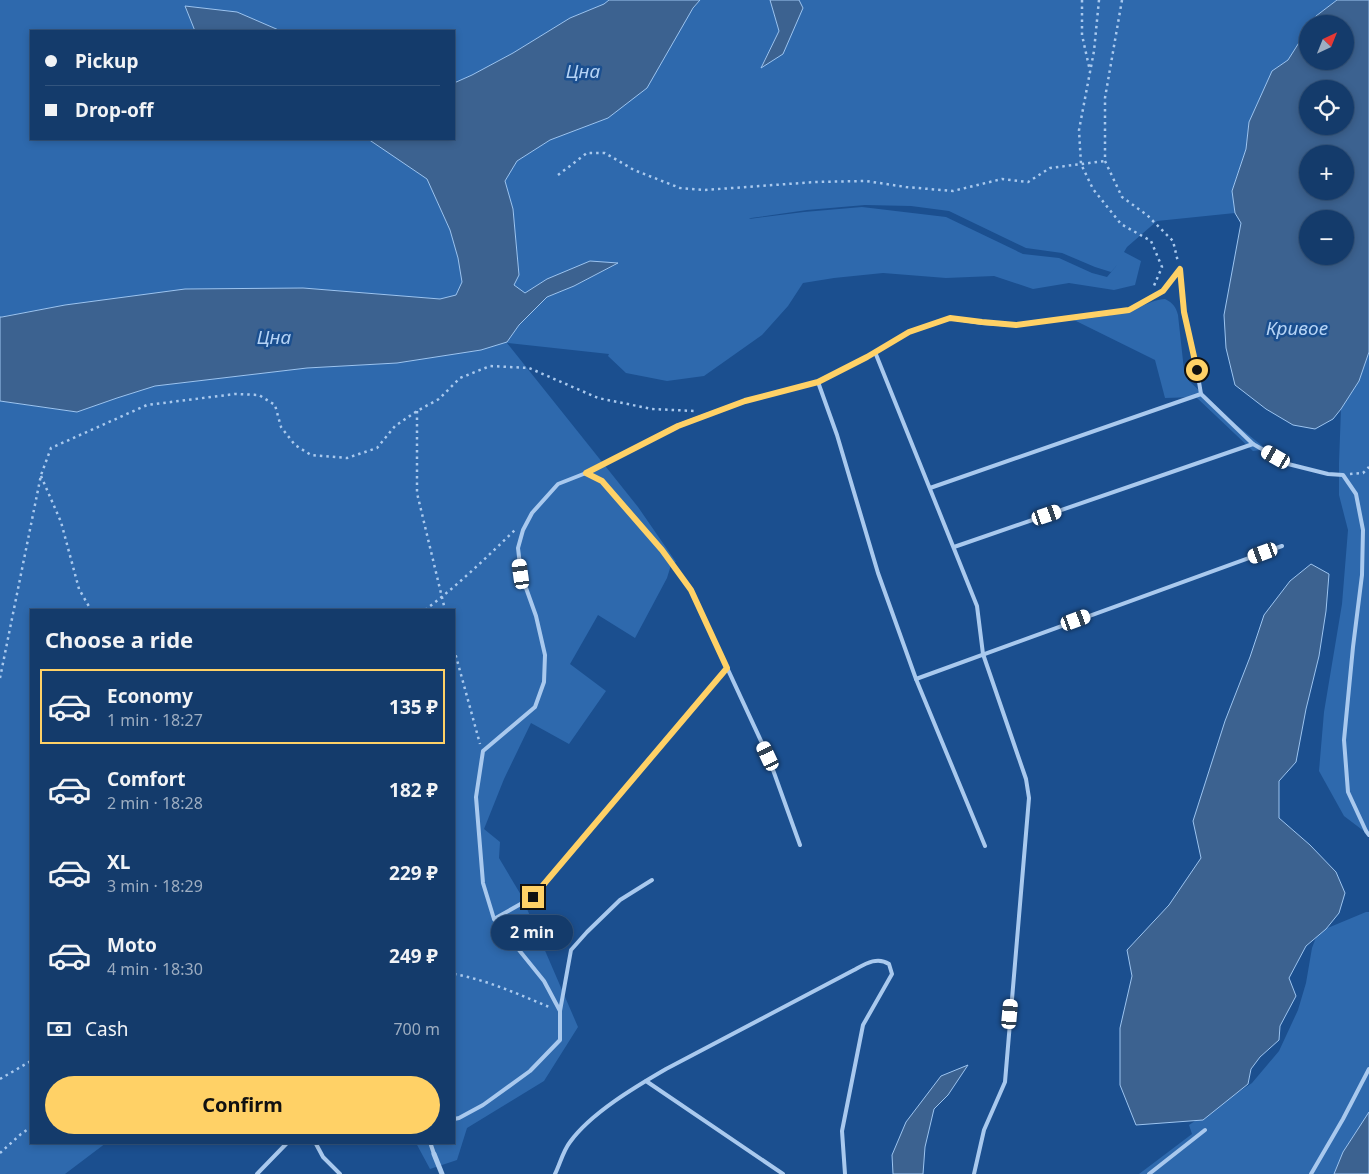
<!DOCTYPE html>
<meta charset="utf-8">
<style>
:root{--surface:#143b6b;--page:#1d4271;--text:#f1f3f6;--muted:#9dadc1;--line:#33557e;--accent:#ffd166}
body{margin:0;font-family:"Noto Sans",sans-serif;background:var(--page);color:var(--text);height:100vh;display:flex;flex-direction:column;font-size:19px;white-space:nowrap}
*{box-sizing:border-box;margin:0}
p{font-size:16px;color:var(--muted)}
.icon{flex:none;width:28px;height:28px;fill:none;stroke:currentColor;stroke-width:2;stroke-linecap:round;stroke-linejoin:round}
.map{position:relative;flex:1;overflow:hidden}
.side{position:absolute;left:30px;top:609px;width:425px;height:535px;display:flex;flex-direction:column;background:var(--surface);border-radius:0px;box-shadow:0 2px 8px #0003,0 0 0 1px var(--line)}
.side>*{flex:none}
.hud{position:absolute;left:30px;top:30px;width:425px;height:110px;border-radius:0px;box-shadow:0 2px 8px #0003,0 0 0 1px var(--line);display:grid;align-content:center;height:110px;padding:0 15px;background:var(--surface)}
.needle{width:32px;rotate:43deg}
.fabs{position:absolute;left:1299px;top:15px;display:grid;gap:10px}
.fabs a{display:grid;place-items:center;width:55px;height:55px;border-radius:50%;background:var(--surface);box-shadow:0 2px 8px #0003,0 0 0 1px var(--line);font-size:25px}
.end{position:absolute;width:22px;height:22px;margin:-11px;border:6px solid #ffd166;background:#111;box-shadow:0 0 0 2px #111}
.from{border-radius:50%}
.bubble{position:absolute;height:35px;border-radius:18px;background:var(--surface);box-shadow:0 2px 8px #0003,0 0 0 1px var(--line);font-size:16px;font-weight:700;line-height:35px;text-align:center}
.car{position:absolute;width:15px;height:30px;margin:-15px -8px;border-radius:6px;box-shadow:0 0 4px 1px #0007;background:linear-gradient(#fff 24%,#345 0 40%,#fff 0 76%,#345 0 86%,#fff 0)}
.hud b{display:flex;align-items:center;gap:18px;height:48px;font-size:19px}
.hud b+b{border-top:1px solid var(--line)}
.hud i{width:12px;height:12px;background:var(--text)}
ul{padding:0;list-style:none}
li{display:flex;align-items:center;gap:15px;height:75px;margin:0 10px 8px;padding:0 5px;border:2px solid transparent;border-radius:0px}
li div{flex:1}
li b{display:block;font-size:19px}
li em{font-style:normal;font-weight:700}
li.current{border-color:var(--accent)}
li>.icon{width:45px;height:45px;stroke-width:1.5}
h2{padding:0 15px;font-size:22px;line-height:60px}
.pay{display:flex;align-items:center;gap:12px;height:55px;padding:0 15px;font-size:19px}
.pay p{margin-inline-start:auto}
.action{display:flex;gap:10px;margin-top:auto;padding:10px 15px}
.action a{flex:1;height:58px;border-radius:30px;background:var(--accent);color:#111;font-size:20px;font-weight:700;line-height:58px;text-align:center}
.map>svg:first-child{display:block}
.green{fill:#2e69ad;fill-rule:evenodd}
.water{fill:#3c6290;stroke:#9cc4f0;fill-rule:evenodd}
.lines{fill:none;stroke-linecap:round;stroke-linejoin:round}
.path{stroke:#a9c9ee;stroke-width:2.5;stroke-dasharray:2.5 4;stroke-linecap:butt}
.service{stroke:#a9c9ee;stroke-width:4}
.minor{stroke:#a9c9ee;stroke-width:5}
.route{stroke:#ffd166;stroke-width:6}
.labels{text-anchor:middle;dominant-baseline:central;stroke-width:5;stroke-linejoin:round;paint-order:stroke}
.water-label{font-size:19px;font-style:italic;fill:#b5d3f5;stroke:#1b4f8f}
</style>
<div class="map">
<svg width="1369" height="1174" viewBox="0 0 1369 1174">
<rect width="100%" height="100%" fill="#1b4f8f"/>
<!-- green -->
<g class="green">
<path d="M0,0H609L604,4L570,18L513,53L472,75L454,83V31H281L237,12L185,6L195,31H31V139H369L427,179L450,230L458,258L462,282L456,295L440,299L303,288L185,289L65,305L0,317Z"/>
<path d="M700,0H770L779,31L761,67L803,8L799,0H1337L1316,16L1311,24H1308L1307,30L1288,60L1272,71L1249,122L1246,149L1232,191L1235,213L1157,221L1127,247L1124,252L1141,261L1135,285L1114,290L1069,283L1033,289L994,276L946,278L883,273L834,278L803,283L788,306L762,335L704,376L667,381L626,373L608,356L609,354L507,343L638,507L676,562L671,565L667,578L635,638L598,615L570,664L606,691L569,744L531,723L504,779L484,829L500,842L499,858L521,895L578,1027L544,1081L467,1128L457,1160L430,1169L416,1143L454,1142V610H31V1142L106,1143L65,1174H0V401L77,412L117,398L155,386L307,368L397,363L481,350L507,342L519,325L547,297L574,286L617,264L547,279L525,293L513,285L519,275L513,209L505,181L517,161L550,140L608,118ZM865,205L911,206L949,211L1026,248L1062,253L1095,267L1111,272L1118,264L1107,277L1092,273L1059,258L1023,254L946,217L862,207L804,212L749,219L751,218L807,210Z"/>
<path d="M1165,299C1173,303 1176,307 1178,315L1184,370L1189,381L1234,423L1266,449L1253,451L1196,397L1165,398L1155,360L1074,320C1095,318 1112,316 1132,310C1144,306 1152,300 1165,299Z"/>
<path d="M1369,352V835L1344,816L1319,771L1324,712L1342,604L1348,530L1339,495V463L1341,409L1359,381Z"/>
<path d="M1366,912H1369V1112L1343,1152L1334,1174H1139L1192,1134L1189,1125L1252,1083L1279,1051L1298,1010L1306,983L1312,948L1318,932Z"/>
</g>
<!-- water -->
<g class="water">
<path d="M609,0H700L693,8L647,88L608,118L550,140L517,161L505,181L513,209L519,275L514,285L525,293L547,279L590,261L618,263L574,286L547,297L519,325L507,342L481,350L397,363L307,368L155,386L117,398L77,412L0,401V317H2L65,305L185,289L303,288L440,299L456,295L462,282L458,258L450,230L427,179L368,139H454V83L472,75L513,53L570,18L604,4Z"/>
<path d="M770,0H799L803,8L783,54L761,68L779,31Z"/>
<path d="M1337,0H1369V352L1359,381L1341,409L1333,419L1315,429L1293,425L1266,409L1235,385L1226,348L1224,315L1241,223L1235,213L1232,191L1246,149L1249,122L1272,71L1288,60L1307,30L1308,61H1345V24H1311L1316,16ZM1308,89H1345V126H1308ZM1308,154H1345V191H1308ZM1308,219H1345V256H1308Z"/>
<path d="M185,6L237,12L281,31H195Z"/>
<path d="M1311,564L1329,574L1326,611L1319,656L1306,709L1296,762L1279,781V818L1310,845L1336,872L1345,893L1339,913L1326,929L1306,946L1289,978L1296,996L1280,1026L1279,1040L1260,1057L1251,1069L1248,1084L1203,1120L1136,1125L1120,1085V1028L1132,976L1127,950L1169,905L1201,858L1193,821L1225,721L1250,657L1264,615L1290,581Z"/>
<path d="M968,1065L948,1095L934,1109L925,1147L923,1174H893L892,1155L906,1122L941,1076Z"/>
<path d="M1369,1112V1174H1334L1343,1152Z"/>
</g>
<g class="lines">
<!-- path -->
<g class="path">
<path d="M1082,0V35L1090,71"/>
<path d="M1099,0L1094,51L1079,130L1081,164L1093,189L1121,224L1151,241L1162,267L1153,288"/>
<path d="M1122,0L1105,98V161L1122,197L1147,215L1173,241L1178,262"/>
<path d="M558,175L587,153H605L634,170L680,188L705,190L815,182L866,181L906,187L953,191L1002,179L1028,182L1050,168L1105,161"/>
<path d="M417,411V493L445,610"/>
<path d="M1350,474L1363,473L1369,467"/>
<path d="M41,476L61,522L79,589L91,610"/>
<path d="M425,610C457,586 486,558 515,530"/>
<path d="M454,649L480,744"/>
<path d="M0,678L41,475L51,448L147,405L235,394L259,395L275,405L281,427L295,445L311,455L347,458L377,448L395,426L417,411L439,399L460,378L490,366L529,368L598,398L652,409L694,411"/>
<path d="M454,974C487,980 518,994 549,1007"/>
<path d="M0,1079L31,1061"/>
<path d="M0,1153L21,1134L31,1127"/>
</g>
<!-- service -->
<g class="service">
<path d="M1180,269L1184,312L1197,370L1201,394L1253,444L1288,464L1328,474L1343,475L1356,494L1363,530L1362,575L1353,647L1344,740L1348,792L1366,831L1369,835"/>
<path d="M875,352L977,606L983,654L1026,779L1029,798L1005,1082L984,1130L974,1174"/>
<path d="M818,382L837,435L878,573L916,679L985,846"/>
<path d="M586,473L602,481L662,550L691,590L768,756L800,845"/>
<path d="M930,488L1201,394"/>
<path d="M954,547L1253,444"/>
<path d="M916,679L1282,546"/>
<path d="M494,919L533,897L727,668"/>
<path d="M560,1011L571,950L587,932L620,900L652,880"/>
<path d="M646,1081L783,1174"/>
<path d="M454,1119L459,1118L483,1105L530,1071L560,1040V1011L544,981L494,919L483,883L476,797L483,751L535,707L544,682L545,655L536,616L521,574L518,548L523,530L532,513L558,484L586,473L677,426L745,401L818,382L867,357L909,332L950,318L982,323L1015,325L1129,310L1163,291L1180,269"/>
<path d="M315,1142L323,1157L340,1174"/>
<path d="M430,1142L434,1154"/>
<path d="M257,1174L288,1142"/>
<path d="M555,1174C560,1164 563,1151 570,1142C591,1113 635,1087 666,1069L854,970C865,964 877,956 889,964L892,974L863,1025L842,1131L845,1174"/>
<path d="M1149,1174L1205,1130"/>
<path d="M1311,1174L1343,1119L1369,1069"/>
</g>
<!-- minor -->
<path class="minor" d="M434,1154L442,1174"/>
</g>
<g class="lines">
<!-- route -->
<path class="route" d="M533,897L727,668L691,590L662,550L602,481L586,473L678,426L745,401L818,382L867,357L909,332L950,318L982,322L1016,325L1129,310L1163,291L1180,269L1184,312L1197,370"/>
</g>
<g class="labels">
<!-- water labels -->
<g class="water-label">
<text x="583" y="71">Цна</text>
<text x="1297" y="328">Кривое</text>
<text x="274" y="337">Цна</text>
</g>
</g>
</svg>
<div class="fabs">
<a><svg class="needle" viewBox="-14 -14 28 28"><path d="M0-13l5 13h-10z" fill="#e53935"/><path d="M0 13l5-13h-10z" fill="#9dadc1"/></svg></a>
<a><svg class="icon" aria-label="locate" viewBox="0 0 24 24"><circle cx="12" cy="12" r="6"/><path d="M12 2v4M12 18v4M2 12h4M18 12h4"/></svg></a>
<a>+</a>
<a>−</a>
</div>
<i class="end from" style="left:1197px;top:370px"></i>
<i class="end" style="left:533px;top:897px"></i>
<div class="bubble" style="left:491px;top:915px;width:82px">2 min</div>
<i class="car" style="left:1276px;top:457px;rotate:300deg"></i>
<i class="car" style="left:1047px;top:515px;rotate:71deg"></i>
<i class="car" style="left:1263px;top:553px;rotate:250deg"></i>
<i class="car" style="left:521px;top:574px;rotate:352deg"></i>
<i class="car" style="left:1076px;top:620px;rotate:70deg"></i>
<i class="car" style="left:768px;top:756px;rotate:335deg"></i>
<i class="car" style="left:1010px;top:1014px;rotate:5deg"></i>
<div class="hud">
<b><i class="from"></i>Pickup</b>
<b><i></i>Drop-off</b>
</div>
<section class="side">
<h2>Choose a ride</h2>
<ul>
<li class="current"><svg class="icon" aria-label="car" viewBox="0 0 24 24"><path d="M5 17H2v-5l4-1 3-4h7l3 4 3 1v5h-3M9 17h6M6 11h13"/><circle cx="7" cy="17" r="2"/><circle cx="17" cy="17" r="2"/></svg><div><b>Economy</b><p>1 min · 18:27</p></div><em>135 ₽</em></li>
<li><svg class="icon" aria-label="car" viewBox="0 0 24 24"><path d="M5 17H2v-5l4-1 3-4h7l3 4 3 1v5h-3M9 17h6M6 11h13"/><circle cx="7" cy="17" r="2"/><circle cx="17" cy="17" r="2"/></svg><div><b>Comfort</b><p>2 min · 18:28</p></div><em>182 ₽</em></li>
<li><svg class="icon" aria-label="car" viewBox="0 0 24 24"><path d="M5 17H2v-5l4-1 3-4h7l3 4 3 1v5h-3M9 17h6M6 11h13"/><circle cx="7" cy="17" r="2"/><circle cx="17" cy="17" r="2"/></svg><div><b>XL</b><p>3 min · 18:29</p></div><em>229 ₽</em></li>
<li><svg class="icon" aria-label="car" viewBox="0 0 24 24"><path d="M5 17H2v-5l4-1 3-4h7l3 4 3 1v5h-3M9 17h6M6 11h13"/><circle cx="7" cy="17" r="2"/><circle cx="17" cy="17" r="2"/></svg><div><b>Moto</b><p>4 min · 18:30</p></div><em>249 ₽</em></li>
</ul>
<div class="pay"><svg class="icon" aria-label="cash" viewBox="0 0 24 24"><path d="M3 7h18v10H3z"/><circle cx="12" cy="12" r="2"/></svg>Cash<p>700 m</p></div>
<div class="action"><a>Confirm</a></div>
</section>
</div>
